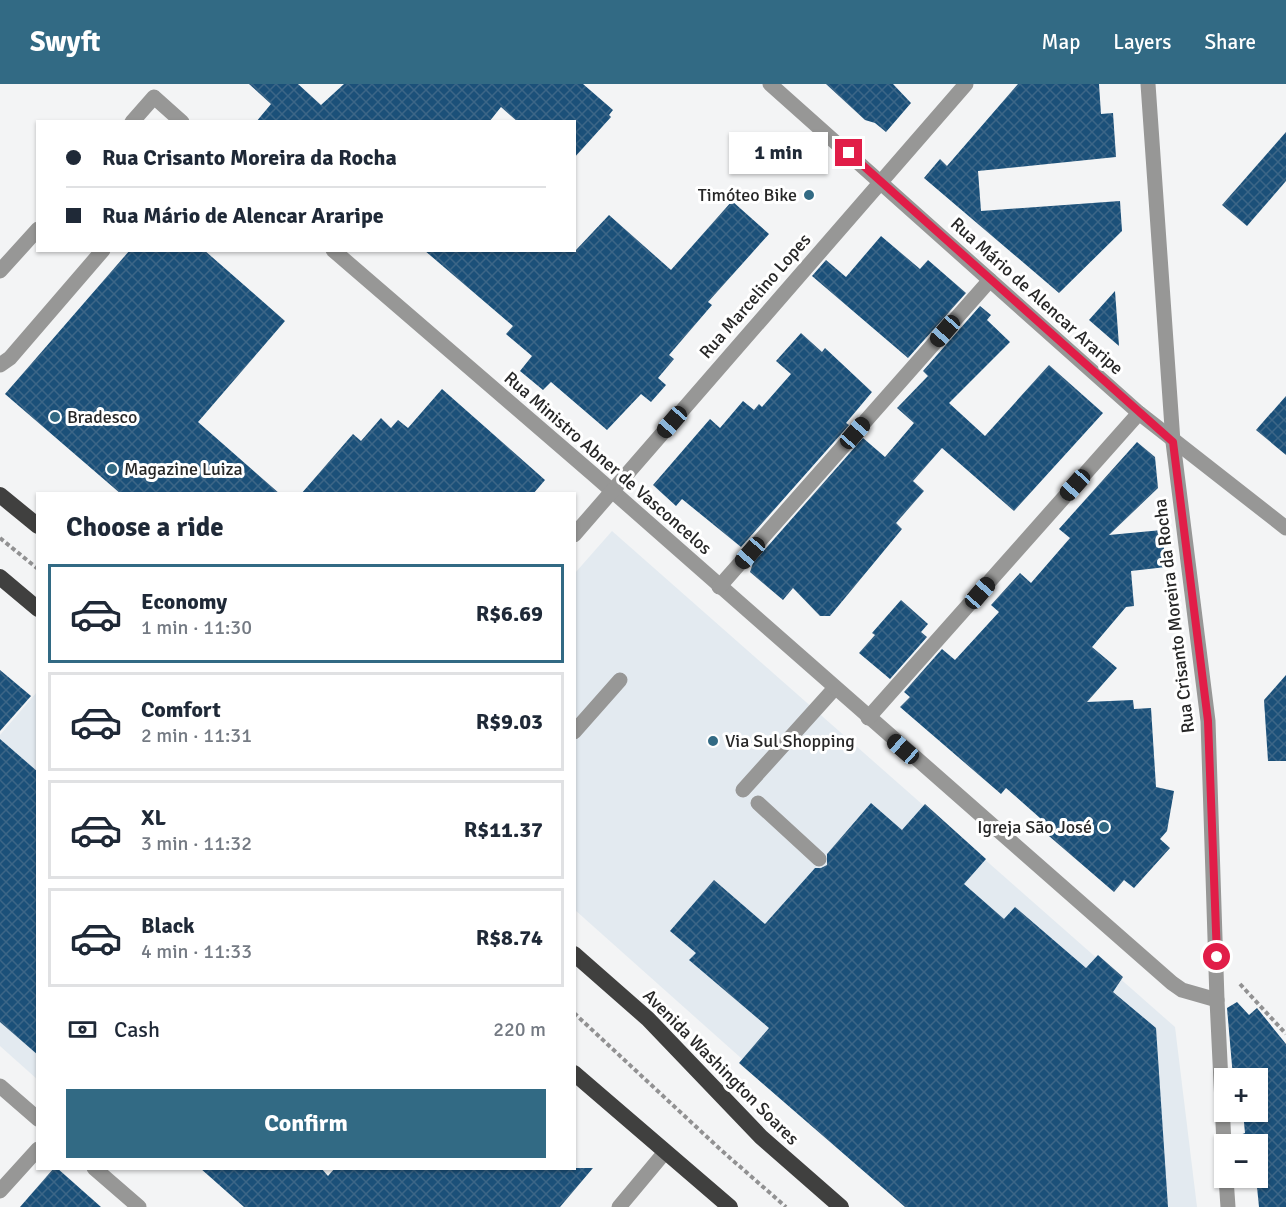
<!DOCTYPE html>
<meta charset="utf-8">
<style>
:root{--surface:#fff;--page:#f2f2f3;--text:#1f2937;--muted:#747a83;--line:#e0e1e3;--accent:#326a84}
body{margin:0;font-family:Signika,sans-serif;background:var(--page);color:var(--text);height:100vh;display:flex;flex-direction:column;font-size:22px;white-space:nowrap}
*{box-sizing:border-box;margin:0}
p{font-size:20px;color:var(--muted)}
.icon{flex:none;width:33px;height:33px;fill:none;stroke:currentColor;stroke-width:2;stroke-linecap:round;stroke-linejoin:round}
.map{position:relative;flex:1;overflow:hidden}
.details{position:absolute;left:36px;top:408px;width:540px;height:678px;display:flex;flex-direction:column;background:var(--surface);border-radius:0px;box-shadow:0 2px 4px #0004}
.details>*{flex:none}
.hud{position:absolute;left:36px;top:36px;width:540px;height:132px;border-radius:0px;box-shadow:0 2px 4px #0004;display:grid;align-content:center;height:132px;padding:0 30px;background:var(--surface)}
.tools{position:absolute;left:1214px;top:984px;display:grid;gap:12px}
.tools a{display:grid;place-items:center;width:54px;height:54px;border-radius:0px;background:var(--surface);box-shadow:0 2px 4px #0004;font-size:30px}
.end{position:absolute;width:27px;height:27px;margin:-14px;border:8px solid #e11d48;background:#fff;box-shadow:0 0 0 3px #fff}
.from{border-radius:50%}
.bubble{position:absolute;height:42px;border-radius:0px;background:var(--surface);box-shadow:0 2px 4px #0004;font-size:20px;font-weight:700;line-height:42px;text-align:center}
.car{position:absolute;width:18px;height:36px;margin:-18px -9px;border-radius:8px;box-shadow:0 0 4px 2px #0007;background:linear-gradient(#222 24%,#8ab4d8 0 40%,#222 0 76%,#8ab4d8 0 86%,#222 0)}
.hud b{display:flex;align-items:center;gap:21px;height:57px;font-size:22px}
.hud b+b{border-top:2px solid var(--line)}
.hud i{width:15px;height:15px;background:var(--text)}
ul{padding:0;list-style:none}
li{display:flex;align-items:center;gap:18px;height:99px;margin:0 12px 9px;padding:0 18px;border:3px solid var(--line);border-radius:0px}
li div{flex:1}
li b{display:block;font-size:22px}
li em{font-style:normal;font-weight:700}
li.on{border-color:var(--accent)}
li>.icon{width:54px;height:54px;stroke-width:1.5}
h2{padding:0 30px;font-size:27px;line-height:72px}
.pay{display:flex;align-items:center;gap:15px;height:66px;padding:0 30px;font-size:22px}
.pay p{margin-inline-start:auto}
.action{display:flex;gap:12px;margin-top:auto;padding:12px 30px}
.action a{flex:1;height:69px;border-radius:0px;background:var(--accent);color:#fff;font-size:24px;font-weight:700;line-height:69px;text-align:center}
header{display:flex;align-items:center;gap:36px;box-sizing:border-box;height:84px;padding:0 30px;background:var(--accent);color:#fff}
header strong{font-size:28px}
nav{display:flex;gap:33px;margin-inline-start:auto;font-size:21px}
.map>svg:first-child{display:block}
.built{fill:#e3eaf0}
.building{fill:url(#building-cross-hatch)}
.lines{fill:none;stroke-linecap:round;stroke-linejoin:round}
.path{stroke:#919192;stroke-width:4;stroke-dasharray:4.5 3;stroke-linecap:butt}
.service{stroke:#979796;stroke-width:15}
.minor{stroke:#979796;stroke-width:15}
.tertiary{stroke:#979796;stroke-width:15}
.trunk{stroke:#40403f;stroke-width:16}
.route{stroke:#e11d48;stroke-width:8}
.poi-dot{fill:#326a84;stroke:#fff;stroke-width:2}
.labels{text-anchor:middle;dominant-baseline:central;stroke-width:6;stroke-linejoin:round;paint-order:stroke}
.poi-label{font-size:18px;fill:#272727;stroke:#fff;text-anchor:start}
.street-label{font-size:18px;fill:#272727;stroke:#fff}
</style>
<header>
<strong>Swyft</strong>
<nav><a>Map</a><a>Layers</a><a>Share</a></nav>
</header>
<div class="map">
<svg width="1286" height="1123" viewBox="0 0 1286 1123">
<defs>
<pattern id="building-cross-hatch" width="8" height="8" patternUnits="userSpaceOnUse" patternTransform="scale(1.5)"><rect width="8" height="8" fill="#1b5079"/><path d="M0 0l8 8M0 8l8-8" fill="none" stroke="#3c6687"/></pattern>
</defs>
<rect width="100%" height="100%" fill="#f3f4f5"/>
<!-- built -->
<g class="built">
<path d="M612,447L1175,943L1197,1123H908L575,826V489Z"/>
<path d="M37,608V995L0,962V651Z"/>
</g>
<!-- building -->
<g class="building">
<path d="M249,0H298L321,21L344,0H583L613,26L609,31L611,33L574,74V38H518L501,23L489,38H256L271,20Z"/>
<path d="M826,0H893L911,19L886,48L875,39L865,36Z"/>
<path d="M1018,0H1099L1101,30L1113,29L1116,73L978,87L981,127L1120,117L1122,147L1059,209L924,94L940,75L947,82Z"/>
<path d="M1286,48V97L1247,142L1222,121Z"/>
<path d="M732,117L769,150L708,218L712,221L669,271L674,275L658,294L666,301L651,318L641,310L607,346L551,298L543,306L520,287L532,272L506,250L513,242L424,166H576L609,131L671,186Z"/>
<path d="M881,152L920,185L928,176L966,209L908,274L812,192L826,176L846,193Z"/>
<path d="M130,166H204L285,237L198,338L280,410H121L5,310Z"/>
<path d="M1115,207L1119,262L1089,236Z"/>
<path d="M980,222L991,231L987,236L1010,258L949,319L985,352L1049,281L1103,329L1014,427L942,364L913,397L924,407L896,439L902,445L830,532H820L793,504L783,516L750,488L753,479L863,354L885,373L914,339L897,324L928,292L923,287Z"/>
<path d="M801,249L822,268L825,264L872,308L846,339L849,341L741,463L682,415L676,422L653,401L710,335L720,344L743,317L754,326L759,320L762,323L791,290L776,277Z"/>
<path d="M442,305L545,396L533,410H301L353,350L361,357L381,334L391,344L398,336L408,344Z"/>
<path d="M1286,312V371L1256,346Z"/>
<path d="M1137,358L1155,373L1158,404L1109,451L1162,446L1166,483L1131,487L1134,522L1126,523L1092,563L1117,584L1087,618L1133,616L1134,625L1151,624L1156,703L1174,707L1167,747L1160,755L1170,764L1134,804L1124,796L1114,808L1035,740L1040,734L1006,704L1001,710L900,623L910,613L904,608L942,565L955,576L999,528L991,521L1020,489L1031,499L1070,454L1059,445Z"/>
<path d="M901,516L928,540L921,548L927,553L890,595L859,569L875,551L872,549Z"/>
<path d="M0,586L31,612L0,647Z"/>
<path d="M1286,591V677H1268L1264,616Z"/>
<path d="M0,655L38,688V971L0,938Z"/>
<path d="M871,719L902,746L925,720L986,775L964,800L1004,835L1015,823L1086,884L1098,871L1123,893L1113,908L1156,944L1168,1123H905L739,979L769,944L689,876L696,869L670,847L714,796L765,840L815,784H821L827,781V770Z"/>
<path d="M1237,918L1249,931L1257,924L1286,960V1123H1259L1257,1103L1249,1104L1248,1094H1257V1060H1242L1240,1051L1245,1049L1243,1028H1257V994L1233,993L1227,924Z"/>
<path d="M54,1084H57L101,1123H20Z"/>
<path d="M200,1084H321L328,1092L335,1084H593L560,1123H244Z"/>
</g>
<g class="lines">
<!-- path -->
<g class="path">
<path d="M0,454L38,485"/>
<path d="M1240,900L1286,950"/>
<path d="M574,929L721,1066L786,1123"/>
</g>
<!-- service -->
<g class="service">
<path d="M0,281L10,274L103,166"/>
<path d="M574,648L620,596"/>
<path d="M743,706L834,605"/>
<path d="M758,719L819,775"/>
</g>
<!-- minor -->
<g class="minor">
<path d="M770,0L1139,329L1286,444"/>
<path d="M132,38L154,13L182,38"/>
<path d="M333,166L594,391L1172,899L1182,906L1217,916"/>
<path d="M0,187L38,145"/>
<path d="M574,451L966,0"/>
<path d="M719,503L990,196"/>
<path d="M868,634L1139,329"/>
<path d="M0,1002L38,1035"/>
<path d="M94,1084L139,1123"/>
<path d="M0,1107L38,1065"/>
<path d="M619,1123L665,1068"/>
</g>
<!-- tertiary -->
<g class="tertiary">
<path d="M1148,0L1173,358L1208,637L1217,916L1224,1060"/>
<path d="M1226,1094L1228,1123"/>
</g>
<!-- trunk -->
<g class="trunk">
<path d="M0,411L38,442"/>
<path d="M0,493L38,525"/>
<path d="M574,870L648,935L761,1053L841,1123"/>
<path d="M574,989L730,1123"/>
</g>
</g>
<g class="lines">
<!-- route -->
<path class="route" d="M849,69L1173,358L1208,637L1217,873"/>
</g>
<!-- markers -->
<g class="poi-dot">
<circle cx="809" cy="111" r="6"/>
<circle cx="55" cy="333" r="6"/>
<circle cx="112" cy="385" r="6"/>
<circle cx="713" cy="657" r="6"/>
<circle cx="1104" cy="743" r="6"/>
</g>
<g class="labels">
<!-- poi labels -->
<g class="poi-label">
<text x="797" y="111" text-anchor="end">Timóteo Bike</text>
<text x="67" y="333">Bradesco</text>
<text x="124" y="385">Magazine Luiza</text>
<text x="725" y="657">Via Sul Shopping</text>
<text x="1092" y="743" text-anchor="end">Igreja São José</text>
</g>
<!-- street labels -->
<g class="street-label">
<text transform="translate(755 212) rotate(-49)">Rua Marcelino Lopes</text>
<text transform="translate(1037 212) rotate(42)">Rua Mário de Alencar Araripe</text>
<text transform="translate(608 379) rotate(41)">Rua Ministro Abner de Vasconcelos</text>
<text transform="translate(1174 532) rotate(-97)">Rua Crisanto Moreira da Rocha</text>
<text transform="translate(721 983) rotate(45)">Avenida Washington Soares</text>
</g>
</g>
</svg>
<div class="tools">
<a>+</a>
<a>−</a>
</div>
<i class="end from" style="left:1217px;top:873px"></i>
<i class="end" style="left:849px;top:69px"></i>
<div class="bubble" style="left:729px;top:48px;width:99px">1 min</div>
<i class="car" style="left:945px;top:247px;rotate:221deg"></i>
<i class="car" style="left:672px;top:338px;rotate:221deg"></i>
<i class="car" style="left:855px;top:349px;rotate:41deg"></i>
<i class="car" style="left:1075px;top:401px;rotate:222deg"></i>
<i class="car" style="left:750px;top:469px;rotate:221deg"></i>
<i class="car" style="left:980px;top:509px;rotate:41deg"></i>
<i class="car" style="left:903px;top:665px;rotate:311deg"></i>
<div class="hud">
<b><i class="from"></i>Rua Crisanto Moreira da Rocha</b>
<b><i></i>Rua Mário de Alencar Araripe</b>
</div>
<section class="details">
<h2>Choose a ride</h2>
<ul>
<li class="on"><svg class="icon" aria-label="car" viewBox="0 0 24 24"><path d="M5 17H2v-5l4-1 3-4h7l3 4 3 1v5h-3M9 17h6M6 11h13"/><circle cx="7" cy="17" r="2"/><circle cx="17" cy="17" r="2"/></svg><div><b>Economy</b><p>1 min · 11:30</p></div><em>R$6.69</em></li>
<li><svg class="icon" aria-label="car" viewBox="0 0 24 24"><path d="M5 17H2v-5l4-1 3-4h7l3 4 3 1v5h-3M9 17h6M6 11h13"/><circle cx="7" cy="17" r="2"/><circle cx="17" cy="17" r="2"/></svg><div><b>Comfort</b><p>2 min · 11:31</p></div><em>R$9.03</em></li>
<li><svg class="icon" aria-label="car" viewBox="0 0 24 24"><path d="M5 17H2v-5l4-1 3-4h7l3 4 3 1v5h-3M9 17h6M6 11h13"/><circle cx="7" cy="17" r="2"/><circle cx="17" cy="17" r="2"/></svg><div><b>XL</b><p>3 min · 11:32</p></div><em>R$11.37</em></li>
<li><svg class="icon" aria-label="car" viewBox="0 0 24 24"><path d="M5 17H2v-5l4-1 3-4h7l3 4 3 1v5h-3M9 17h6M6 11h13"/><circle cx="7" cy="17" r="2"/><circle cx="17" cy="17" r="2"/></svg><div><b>Black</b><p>4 min · 11:33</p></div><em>R$8.74</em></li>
</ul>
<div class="pay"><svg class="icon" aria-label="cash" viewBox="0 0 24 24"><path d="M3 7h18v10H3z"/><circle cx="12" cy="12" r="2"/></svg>Cash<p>220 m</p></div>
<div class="action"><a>Confirm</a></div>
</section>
</div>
